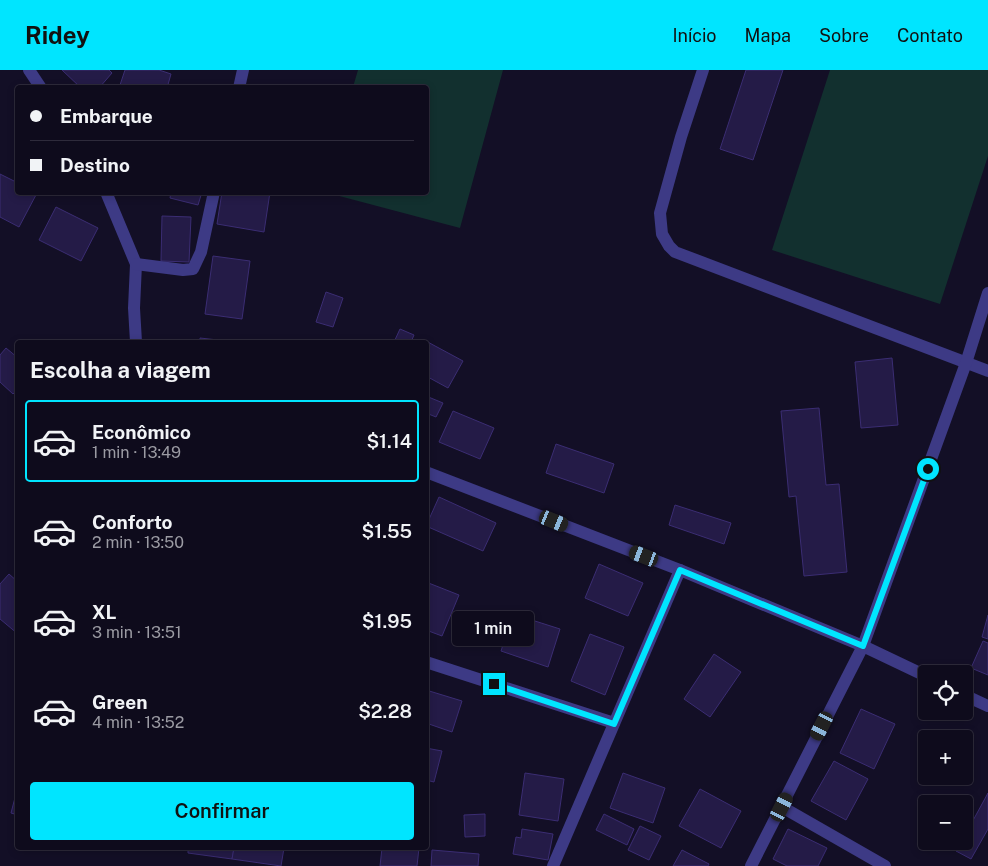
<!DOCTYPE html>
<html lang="pt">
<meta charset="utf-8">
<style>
:root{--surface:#0e0b1c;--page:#1c1929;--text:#f1f3f6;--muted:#9b9ba3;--line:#2e2b3b;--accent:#00e5ff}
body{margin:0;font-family:"Public Sans",sans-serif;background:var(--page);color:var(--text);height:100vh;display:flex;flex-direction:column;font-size:19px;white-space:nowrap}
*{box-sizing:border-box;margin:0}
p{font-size:16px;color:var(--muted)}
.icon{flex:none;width:28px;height:28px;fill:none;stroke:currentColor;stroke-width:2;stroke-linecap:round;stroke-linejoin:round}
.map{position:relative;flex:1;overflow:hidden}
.panel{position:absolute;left:15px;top:270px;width:414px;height:510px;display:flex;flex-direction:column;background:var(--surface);border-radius:5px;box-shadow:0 2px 8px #0003,0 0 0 1px var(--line)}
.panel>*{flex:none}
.hud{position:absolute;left:15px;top:15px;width:414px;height:110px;border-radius:5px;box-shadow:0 2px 8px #0003,0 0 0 1px var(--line);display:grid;align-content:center;height:110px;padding:0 15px;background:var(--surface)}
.fabs{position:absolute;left:918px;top:595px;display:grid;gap:10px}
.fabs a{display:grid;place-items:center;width:55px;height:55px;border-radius:5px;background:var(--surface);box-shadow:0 2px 8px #0003,0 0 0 1px var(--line);font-size:25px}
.end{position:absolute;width:22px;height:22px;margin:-11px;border:6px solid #00e5ff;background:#111;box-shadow:0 0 0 2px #111}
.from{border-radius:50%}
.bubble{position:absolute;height:35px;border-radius:5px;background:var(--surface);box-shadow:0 2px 8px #0003,0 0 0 1px var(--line);font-size:16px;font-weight:600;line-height:35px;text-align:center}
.car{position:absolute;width:15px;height:30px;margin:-15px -8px;border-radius:6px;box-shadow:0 0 4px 1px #0007;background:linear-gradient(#222 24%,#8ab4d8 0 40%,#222 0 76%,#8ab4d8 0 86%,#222 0)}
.hud b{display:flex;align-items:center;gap:18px;height:48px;font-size:19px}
.hud b+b{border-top:1px solid var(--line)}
.hud i{width:12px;height:12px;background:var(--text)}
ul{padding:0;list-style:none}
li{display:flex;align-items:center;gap:15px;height:82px;margin:0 10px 8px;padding:0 5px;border:2px solid transparent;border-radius:5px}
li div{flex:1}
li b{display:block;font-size:19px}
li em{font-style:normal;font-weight:600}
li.selected{border-color:var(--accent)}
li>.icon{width:45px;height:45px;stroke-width:1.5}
h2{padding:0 15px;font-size:22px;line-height:60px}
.primary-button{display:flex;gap:10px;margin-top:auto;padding:10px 15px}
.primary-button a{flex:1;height:58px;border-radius:5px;background:var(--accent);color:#111;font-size:20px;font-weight:600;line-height:58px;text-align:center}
header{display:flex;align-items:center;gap:30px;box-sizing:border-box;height:70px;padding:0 25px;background:var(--accent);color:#111}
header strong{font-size:24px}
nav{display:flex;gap:28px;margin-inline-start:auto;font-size:18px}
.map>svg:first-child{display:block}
.green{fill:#12302f}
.building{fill:#241b47;stroke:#3b2d73}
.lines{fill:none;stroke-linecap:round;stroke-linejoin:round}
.street{stroke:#3d3a85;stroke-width:12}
.route{stroke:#00e5ff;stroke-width:6}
</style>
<header>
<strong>Ridey</strong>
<nav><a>Início</a><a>Mapa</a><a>Sobre</a><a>Contato</a></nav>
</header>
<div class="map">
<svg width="988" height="796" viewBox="0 0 988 796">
<rect width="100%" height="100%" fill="#130f26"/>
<!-- green -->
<g class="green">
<path d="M358,0H503L460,158L328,123L426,122V18L353,17Z"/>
<path d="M830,0H988V86L940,234L772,180Z"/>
</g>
<!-- building -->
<g class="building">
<path d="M62,0H109L112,3L99,18H81Z"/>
<path d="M125,0H159L171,4L167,18H119Z"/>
<path d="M746,0H783L753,90L720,79Z"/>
<path d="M0,104L18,113V122L37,123L19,157L0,147Z"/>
<path d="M171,122H202L198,135L170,128Z"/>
<path d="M222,122H270L264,162L217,154Z"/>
<path d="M56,137L98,158L81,191L39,170Z"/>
<path d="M162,146L191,147L189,192L161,191Z"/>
<path d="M213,186L250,191L242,249L205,244Z"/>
<path d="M326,222L343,228L333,257L316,252Z"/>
<path d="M400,259L414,265L411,272H394Z"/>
<path d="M200,268L236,272H200Z"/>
<path d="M424,270L463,291L448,318L426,306V272H423Z"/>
<path d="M6,278L18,288V319L13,324L0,312V285Z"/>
<path d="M892,288L898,355L861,358L855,292Z"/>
<path d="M426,326L443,333L436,347L426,343Z"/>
<path d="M819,338L826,415L839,414L847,502L804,506L796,426L789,427L781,341Z"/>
<path d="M453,341L494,358L480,389L439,372Z"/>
<path d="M556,374L614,394L604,423L546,403Z"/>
<path d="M439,427L496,453L483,481L426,456Z"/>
<path d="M675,435L731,453L724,474L669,455Z"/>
<path d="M599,494L643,513L628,546L585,528Z"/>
<path d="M9,504L18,512V564L0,549V514Z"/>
<path d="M426,512L459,525L442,566L426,560Z"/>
<path d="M513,544L560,559L548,597L501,581Z"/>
<path d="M988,545V569L982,567Z"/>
<path d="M590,564L624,577L605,625L571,611Z"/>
<path d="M983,571L988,573V605L971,598Z"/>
<path d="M714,584L741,602L710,647L684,629Z"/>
<path d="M426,620L462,631L452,662L426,653Z"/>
<path d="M861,639L895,654L874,699L840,683Z"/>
<path d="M426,678L442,681L434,712L426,710Z"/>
<path d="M834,691L868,709L846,750L811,731Z"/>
<path d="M525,703L564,709L558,751L519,745Z"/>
<path d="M623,703L665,718L653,753L610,738Z"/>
<path d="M18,716V745L11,743Z"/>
<path d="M700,719L741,741L721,778L679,756Z"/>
<path d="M988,723V759L971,789L956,781L961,771H964V767Z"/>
<path d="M485,744V766L465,767L464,745Z"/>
<path d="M604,744L634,759L627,775L596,760Z"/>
<path d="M640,756L661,766L649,790L628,780Z"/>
<path d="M522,759L553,764L548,790L513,784L516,767L521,768Z"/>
<path d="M788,759L827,778L818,796H787L773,789Z"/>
<path d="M188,778H234L232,789L188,783Z"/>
<path d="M234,778H284L281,796L232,789Z"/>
<path d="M382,778H419L417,796H380Z"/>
<path d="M432,780L479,784L478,796H431Z"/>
<path d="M682,780L709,794L708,796H673Z"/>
</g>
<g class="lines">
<!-- street -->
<g class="street">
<path d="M29,0L41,18"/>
<path d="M703,0L681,67L660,143L662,164L669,176L675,182L988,301"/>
<path d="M239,18L243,0"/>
<path d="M106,122L136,194L134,238L136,272"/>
<path d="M136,194L183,200L193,199L201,182L214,122"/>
<path d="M426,402L680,500L863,576L926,606"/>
<path d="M426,592L614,653"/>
<path d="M964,625L988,636"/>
<path d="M782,737L885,796"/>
<path d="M553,796L680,500"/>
<path d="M751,796L863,576L966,293L988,223"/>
</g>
</g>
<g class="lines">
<!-- route -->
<path class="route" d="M494,614L614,654L680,500L863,576L928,399"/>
</g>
</svg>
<div class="fabs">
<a><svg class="icon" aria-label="locate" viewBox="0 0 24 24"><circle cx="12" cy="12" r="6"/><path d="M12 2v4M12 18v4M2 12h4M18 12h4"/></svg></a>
<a>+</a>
<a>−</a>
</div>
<i class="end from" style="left:928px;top:399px"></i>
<i class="end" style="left:494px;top:614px"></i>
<div class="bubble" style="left:452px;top:541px;width:82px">1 min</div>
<i class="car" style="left:554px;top:451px;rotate:112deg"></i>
<i class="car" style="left:644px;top:486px;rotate:291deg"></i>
<i class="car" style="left:822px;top:656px;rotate:207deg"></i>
<i class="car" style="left:782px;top:737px;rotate:27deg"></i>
<div class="hud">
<b><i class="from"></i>Embarque</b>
<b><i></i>Destino</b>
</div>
<section class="panel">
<h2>Escolha a viagem</h2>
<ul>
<li class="selected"><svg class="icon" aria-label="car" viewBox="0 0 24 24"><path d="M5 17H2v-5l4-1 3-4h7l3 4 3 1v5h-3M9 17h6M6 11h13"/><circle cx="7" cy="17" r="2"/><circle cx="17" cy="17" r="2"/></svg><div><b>Econômico</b><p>1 min · 13:49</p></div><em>$1.14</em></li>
<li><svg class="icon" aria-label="car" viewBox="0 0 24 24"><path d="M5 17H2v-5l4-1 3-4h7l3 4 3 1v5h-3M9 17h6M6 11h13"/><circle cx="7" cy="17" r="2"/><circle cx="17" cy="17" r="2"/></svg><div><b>Conforto</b><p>2 min · 13:50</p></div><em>$1.55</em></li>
<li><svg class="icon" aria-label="car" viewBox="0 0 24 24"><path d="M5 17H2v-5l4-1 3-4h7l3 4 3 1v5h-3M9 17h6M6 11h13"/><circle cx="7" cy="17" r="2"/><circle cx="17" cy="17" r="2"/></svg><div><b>XL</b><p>3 min · 13:51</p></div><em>$1.95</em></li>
<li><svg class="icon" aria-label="car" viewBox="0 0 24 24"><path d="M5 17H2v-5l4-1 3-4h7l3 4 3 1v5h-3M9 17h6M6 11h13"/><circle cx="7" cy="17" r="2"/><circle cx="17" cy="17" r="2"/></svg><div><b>Green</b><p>4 min · 13:52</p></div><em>$2.28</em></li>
</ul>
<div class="primary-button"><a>Confirmar</a></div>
</section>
</div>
